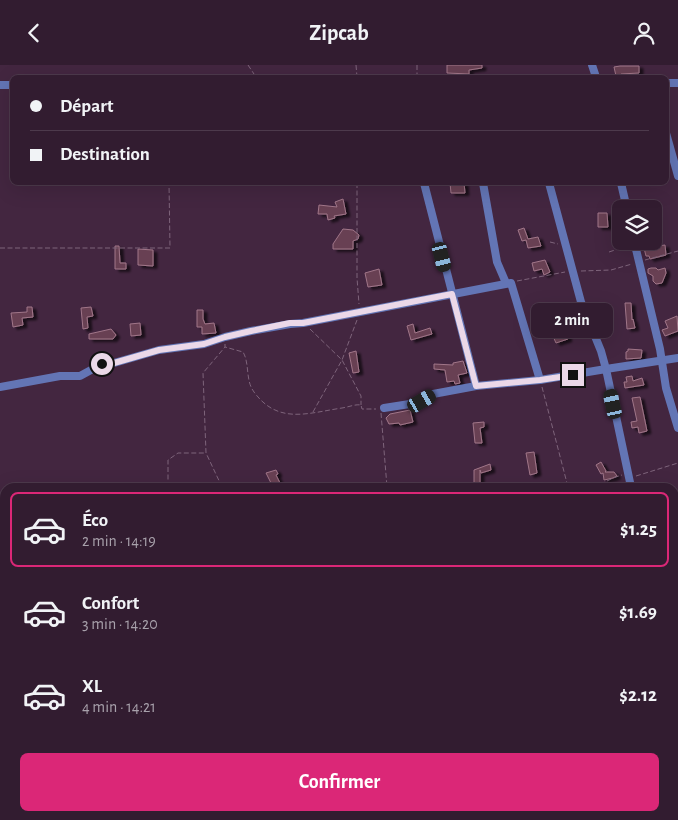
<!DOCTYPE html>
<html lang="fr">
<meta charset="utf-8">
<style>
:root{--surface:#321c30;--page:#3d293c;--text:#f1f3f6;--muted:#a8a1ab;--line:#4d3a4c;--accent:#db2777}
body{margin:0;font-family:"Alegreya Sans",sans-serif;background:var(--page);color:var(--text);height:100vh;display:flex;flex-direction:column;font-size:19px;white-space:nowrap}
*{box-sizing:border-box;margin:0}
p{font-size:16px;color:var(--muted)}
.icon{flex:none;width:28px;height:28px;fill:none;stroke:currentColor;stroke-width:2;stroke-linecap:round;stroke-linejoin:round}
.map{position:relative;flex:1;overflow:hidden}
.details{position:absolute;left:0px;top:418px;width:679px;height:338px;display:flex;flex-direction:column;background:var(--surface);border-radius:15px 15px 0 0;box-shadow:0 5px 20px #0002,0 0 0 1px var(--line)}
.details>*{flex:none}
.guide{position:absolute;left:10px;top:10px;width:659px;height:110px;border-radius:8px;box-shadow:0 5px 20px #0002,0 0 0 1px var(--line);display:grid;align-content:center;height:110px;padding:0 20px;background:var(--surface)}
.fabs{position:absolute;left:612px;top:135px;display:grid;gap:10px}
.fabs a{display:grid;place-items:center;width:50px;height:50px;border-radius:8px;background:var(--surface);box-shadow:0 5px 20px #0002,0 0 0 1px var(--line);font-size:25px}
.end{position:absolute;width:22px;height:22px;margin:-11px;border:6px solid #ebd8e8;background:#111;box-shadow:0 0 0 2px #111}
.from{border-radius:50%}
.bubble{position:absolute;height:35px;border-radius:8px;background:var(--surface);box-shadow:0 5px 20px #0002,0 0 0 1px var(--line);font-size:16px;font-weight:600;line-height:35px;text-align:center}
.car{position:absolute;width:15px;height:30px;margin:-15px -8px;border-radius:6px;box-shadow:0 0 4px 1px #0007;background:linear-gradient(#222 24%,#8ab4d8 0 40%,#222 0 76%,#8ab4d8 0 86%,#222 0)}
.guide b{display:flex;align-items:center;gap:18px;height:48px;font-size:19px}
.guide b+b{border-top:1px solid var(--line)}
.guide i{width:12px;height:12px;background:var(--text)}
ul{padding:9px 0 0;list-style:none}
li{display:flex;align-items:center;gap:15px;height:75px;margin:0 10px 8px;padding:0 10px;border:2px solid transparent;border-radius:8px}
li div{flex:1}
li b{display:block;font-size:19px}
li em{font-style:normal;font-weight:600}
li.current{border-color:var(--accent)}
li>.icon{width:45px;height:45px;stroke-width:1.5}
.button{display:flex;gap:10px;margin-top:auto;padding:10px 20px}
.button a{flex:1;height:58px;border-radius:8px;background:var(--accent);color:#fff;font-size:20px;font-weight:600;line-height:58px;text-align:center}
header{display:flex;justify-content:space-between;align-items:center;height:65px;padding:0 20px;background:var(--surface);font-size:22px;font-weight:600}
.map>svg:first-child{display:block}
.building{fill:#684153;stroke:#a17689;filter:url(#shadow)}
.lines{fill:none;stroke-linecap:round;stroke-linejoin:round}
.path{stroke:#7e647b;stroke-width:1;stroke-dasharray:5 2.5;stroke-linecap:butt}
.minor{stroke:#6375b5;stroke-width:8}
.route{stroke:#ebd8e8;stroke-width:6}
</style>
<header><svg class="icon" aria-label="back" viewBox="0 0 24 24"><path d="M15 5l-7 7 7 7"/></svg>Zipcab<svg class="icon" aria-label="person" viewBox="0 0 24 24"><circle cx="12" cy="8" r="4"/><path d="M4 21q1-7 8-7t8 7"/></svg></header>
<div class="map">
<svg width="678" height="755" viewBox="0 0 678 755">
<defs>
<filter id="shadow"><feDropShadow dx="4" dy="2.5" stdDeviation="1" flood-color="#0009"/></filter>
</defs>
<rect width="100%" height="100%" fill="#432640"/>
<!-- building -->
<g class="building">
<path d="M447,0H482V3L469,5V9L447,8Z"/>
<path d="M620,1H639V8L621,9L622,10L616,11L614,2Z"/>
<path d="M450,118H464L465,128H451Z"/>
<path d="M343,134L346,149L334,151L335,153L328,155L327,149H318L319,140L337,142L335,137Z"/>
<path d="M598,148H607L608,162H598Z"/>
<path d="M524,163L528,174L538,172L541,181L528,183L526,175L522,176L518,165Z"/>
<path d="M343,164L353,165L359,170L358,174L353,176V184H333V179Z"/>
<path d="M665,180L666,190L650,194L649,191H646L644,183Z"/>
<path d="M115,181H119L120,198H126V204H115Z"/>
<path d="M138,184L153,185V201L138,200Z"/>
<path d="M545,195L550,207L544,210L542,204L534,206L532,198Z"/>
<path d="M651,203H656L658,205L665,203L666,208L662,218L656,219L653,216V211L648,208V204Z"/>
<path d="M379,204L382,220L368,222L365,208Z"/>
<path d="M625,238H631L632,255L633,254L635,263L627,264Z"/>
<path d="M27,242H32L33,252L22,253L23,260L13,262L11,248L27,247Z"/>
<path d="M91,242L93,251L87,252L88,263L83,264L81,243Z"/>
<path d="M197,245H203V254L205,259L214,258L216,268L202,269V262H197Z"/>
<path d="M677,251L678,266L665,271L662,265L668,263L665,256Z"/>
<path d="M140,258L141,270L131,271L130,259Z"/>
<path d="M413,259L415,268L430,263L432,269L411,275L407,261Z"/>
<path d="M111,264L116,270L113,274H89V269Z"/>
<path d="M565,264L568,274L556,278L552,269Z"/>
<path d="M628,284L642,285L641,293L626,294V287L628,286Z"/>
<path d="M356,286L359,307L353,308L349,288Z"/>
<path d="M463,296L467,308L458,310L460,318L455,319L454,316L447,317L445,305L434,304V299L453,300V298Z"/>
<path d="M632,311L633,316L642,313L644,320L625,323L624,317H627L626,312Z"/>
<path d="M640,332L647,366L639,368L638,362L632,363L631,357L637,356L632,333Z"/>
<path d="M410,345L413,357L400,360L399,358L389,359L386,353L390,349Z"/>
<path d="M484,357V362L480,363L482,378H475L473,358Z"/>
<path d="M534,387L537,408L530,410L526,388Z"/>
<path d="M601,397L606,406L605,407H614L617,411L613,413L604,415L603,408L601,409L596,400Z"/>
<path d="M490,399L491,405L481,408L480,405V422H474V405Z"/>
<path d="M276,405L278,409L276,410L280,418L273,422L266,408Z"/>
</g>
<g class="lines">
<!-- path -->
<g class="path">
<path d="M248,0L256,12"/>
<path d="M356,0L357,12"/>
<path d="M417,0V12"/>
<path d="M357,118V213L359,239"/>
<path d="M550,177L558,179"/>
<path d="M0,183H170L169,118"/>
<path d="M609,187L627,181"/>
<path d="M645,195L678,186"/>
<path d="M581,206L611,205L632,199"/>
<path d="M517,216L565,207"/>
<path d="M310,264L342,295L361,331V340"/>
<path d="M225,279V282L243,287C250,299 245,315 254,327C278,360 308,348 342,343C349,342 355,339 361,340L362,344H376"/>
<path d="M542,322L568,422"/>
<path d="M313,347L342,295L357,255"/>
<path d="M381,348L387,422"/>
<path d="M636,411L678,398"/>
<path d="M168,422V395L178,388H205"/>
<path d="M222,422L206,388L203,308L225,282"/>
<path d="M437,422L443,419H451"/>
<path d="M451,422V419L452,422"/>
<path d="M602,422H598C603,417 615,412 622,410"/>
<path d="M0,657H5"/>
<path d="M27,750L28,755"/>
<path d="M269,750L270,755"/>
<path d="M533,750L534,755"/>
<path d="M651,750L653,755"/>
<path d="M81,755V750"/>
</g>
<!-- minor -->
<g class="minor">
<path d="M592,0L596,12"/>
<path d="M666,18H678"/>
<path d="M0,20H12"/>
<path d="M666,68L678,111"/>
<path d="M424,118L476,321"/>
<path d="M483,118L497,197L506,218"/>
<path d="M549,118L581,237L601,286L606,304L678,293"/>
<path d="M621,118L627,144"/>
<path d="M634,176L660,284L666,323L678,363"/>
<path d="M0,322L60,311H80L102,299L114,298L159,285L204,279L225,272L251,266L290,259L303,258L511,218L540,315"/>
<path d="M384,343L416,338L433,329L476,321L540,315L606,304L631,422"/>
<path d="M674,492H678"/>
<path d="M674,597L678,619"/>
</g>
</g>
<g class="lines">
<!-- route -->
<path class="route" d="M102,299L114,298L159,285L204,279L225,272L251,266L290,258H303L452,229L476,321L540,315L573,310"/>
</g>
</svg>
<div class="fabs">
<a><svg class="icon" aria-label="layers" viewBox="0 0 24 24"><path d="M12 4l9 5-9 5-9-5zM3 14l9 5 9-5"/></svg></a>
</div>
<i class="end from" style="left:102px;top:299px"></i>
<i class="end" style="left:573px;top:310px"></i>
<div class="bubble" style="left:531px;top:238px;width:82px">2 min</div>
<i class="car" style="left:442px;top:192px;rotate:166deg"></i>
<i class="car" style="left:422px;top:336px;rotate:60deg"></i>
<i class="car" style="left:613px;top:339px;rotate:348deg"></i>
<div class="guide">
<b><i class="from"></i>Départ</b>
<b><i></i>Destination</b>
</div>
<section class="details">
<ul>
<li class="current"><svg class="icon" aria-label="car" viewBox="0 0 24 24"><path d="M5 17H2v-5l4-1 3-4h7l3 4 3 1v5h-3M9 17h6M6 11h13"/><circle cx="7" cy="17" r="2"/><circle cx="17" cy="17" r="2"/></svg><div><b>Éco</b><p>2 min · 14:19</p></div><em>$1.25</em></li>
<li><svg class="icon" aria-label="car" viewBox="0 0 24 24"><path d="M5 17H2v-5l4-1 3-4h7l3 4 3 1v5h-3M9 17h6M6 11h13"/><circle cx="7" cy="17" r="2"/><circle cx="17" cy="17" r="2"/></svg><div><b>Confort</b><p>3 min · 14:20</p></div><em>$1.69</em></li>
<li><svg class="icon" aria-label="car" viewBox="0 0 24 24"><path d="M5 17H2v-5l4-1 3-4h7l3 4 3 1v5h-3M9 17h6M6 11h13"/><circle cx="7" cy="17" r="2"/><circle cx="17" cy="17" r="2"/></svg><div><b>XL</b><p>4 min · 14:21</p></div><em>$2.12</em></li>
</ul>
<div class="button"><a>Confirmer</a></div>
</section>
</div>
